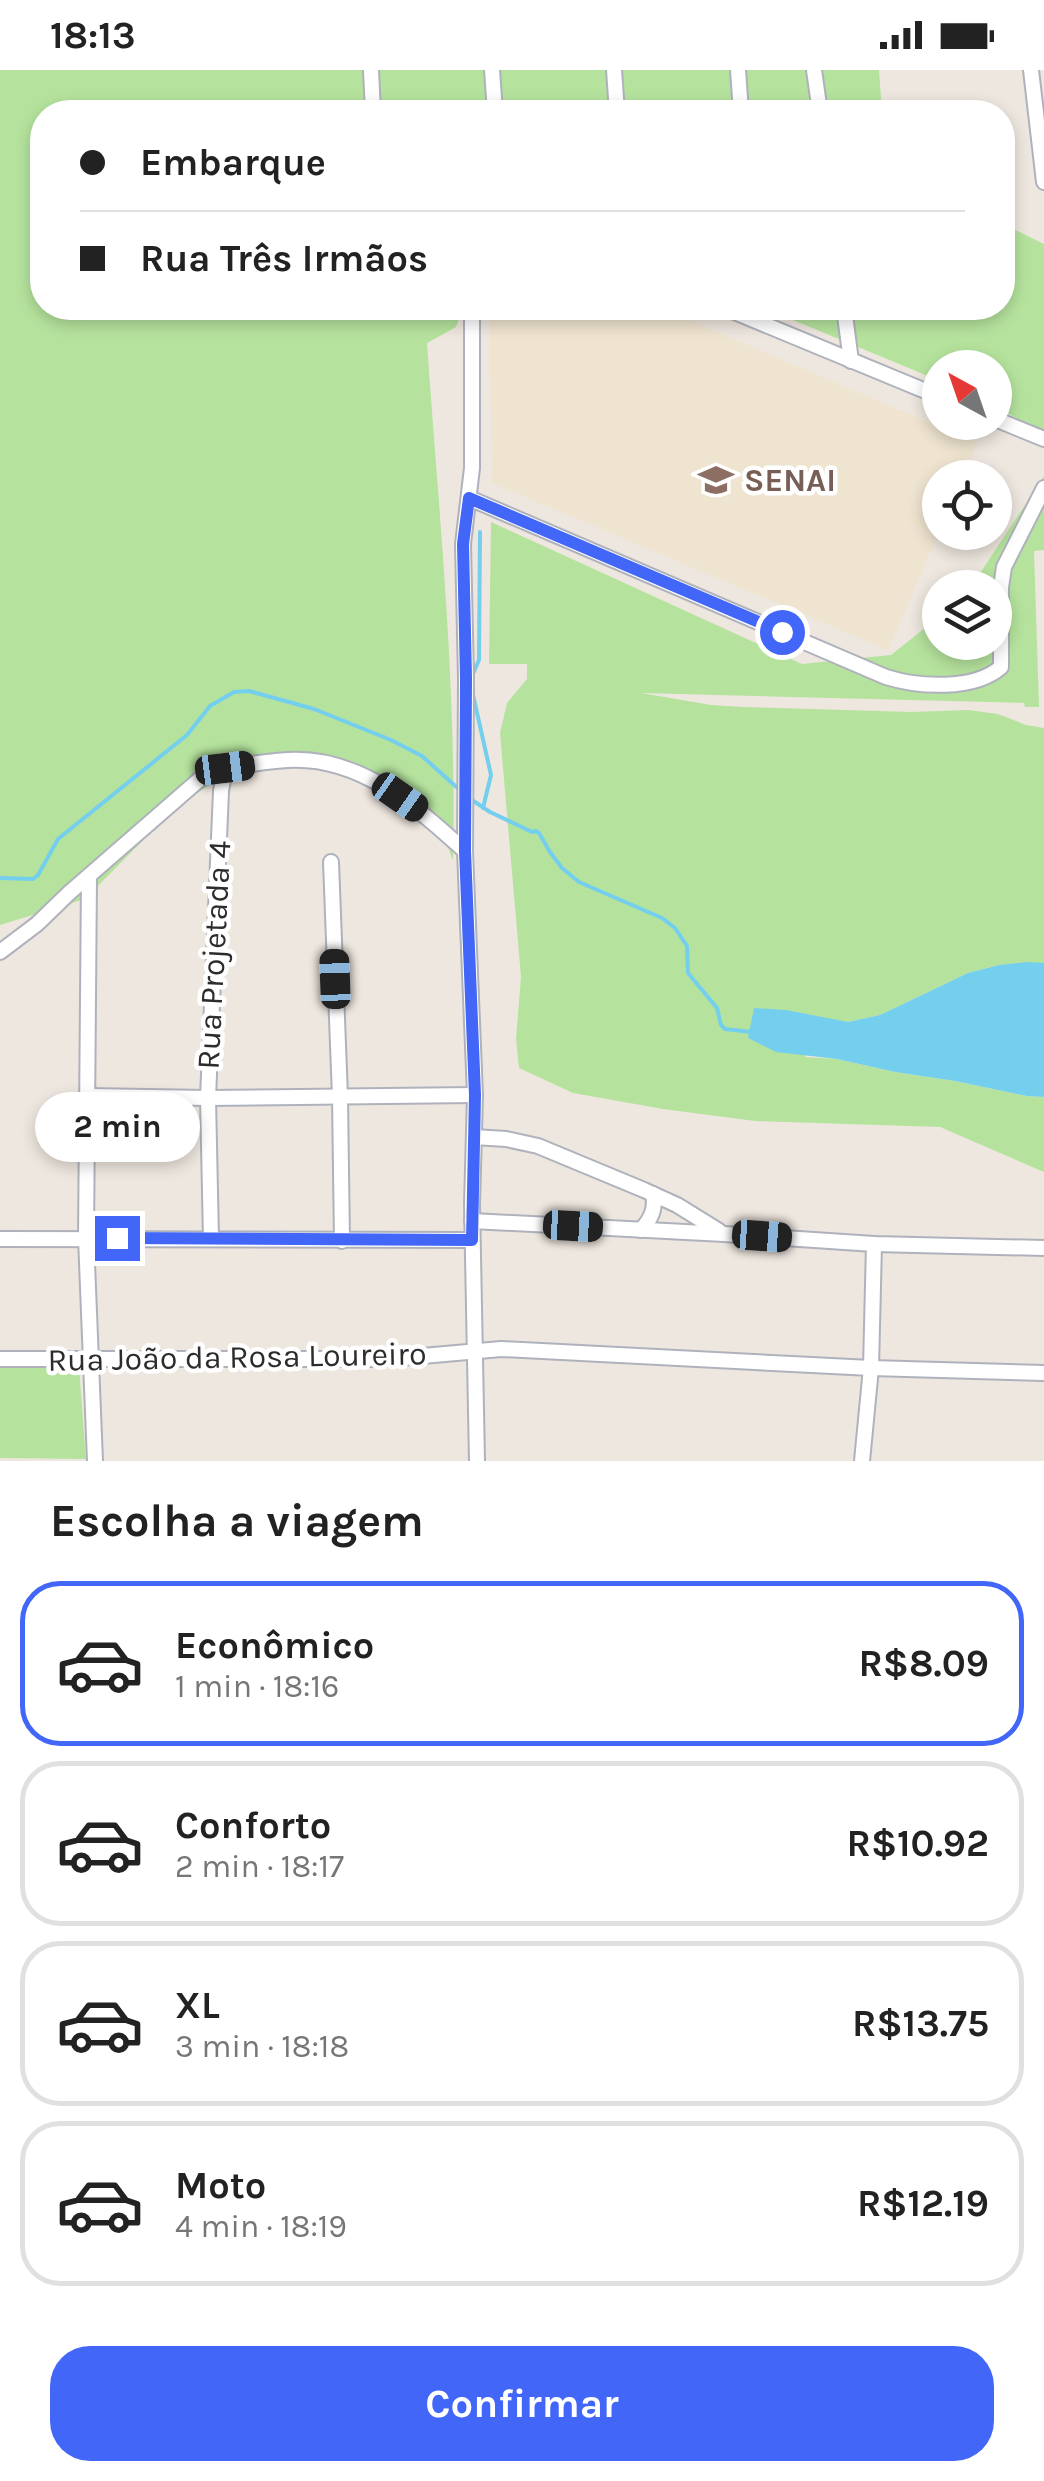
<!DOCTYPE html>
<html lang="pt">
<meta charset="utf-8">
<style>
:root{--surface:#fff;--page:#f2f2f2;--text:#222;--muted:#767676;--line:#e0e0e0;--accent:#4266f8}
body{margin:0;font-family:Karla,sans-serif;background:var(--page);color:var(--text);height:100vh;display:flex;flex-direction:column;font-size:38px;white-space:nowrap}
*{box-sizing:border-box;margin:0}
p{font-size:32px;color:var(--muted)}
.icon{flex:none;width:55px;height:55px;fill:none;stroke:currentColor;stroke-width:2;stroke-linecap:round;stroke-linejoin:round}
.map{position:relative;height:1391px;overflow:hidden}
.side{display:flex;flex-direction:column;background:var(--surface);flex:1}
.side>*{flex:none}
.top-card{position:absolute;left:30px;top:30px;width:985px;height:220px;border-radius:40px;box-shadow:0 5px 15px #0003;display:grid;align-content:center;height:220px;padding:0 50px;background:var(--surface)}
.needle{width:65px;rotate:320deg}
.controls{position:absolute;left:922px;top:280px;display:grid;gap:20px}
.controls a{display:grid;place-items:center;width:90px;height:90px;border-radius:50%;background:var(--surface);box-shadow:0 5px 15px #0003;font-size:50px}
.end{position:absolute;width:45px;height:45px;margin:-22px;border:12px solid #4266f8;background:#fff;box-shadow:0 0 0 5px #fff}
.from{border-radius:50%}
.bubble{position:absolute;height:70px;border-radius:35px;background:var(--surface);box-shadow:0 5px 15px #0003;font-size:32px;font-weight:700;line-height:70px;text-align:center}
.car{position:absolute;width:30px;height:60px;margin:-30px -15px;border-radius:12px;box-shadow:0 0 8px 2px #0007;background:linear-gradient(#222 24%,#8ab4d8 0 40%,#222 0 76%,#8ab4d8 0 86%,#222 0)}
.top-card b{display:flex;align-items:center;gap:35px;height:95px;font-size:38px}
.top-card b+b{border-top:2px solid var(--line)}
.top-card i{width:25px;height:25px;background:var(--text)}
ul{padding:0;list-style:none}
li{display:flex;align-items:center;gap:30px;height:165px;margin:0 20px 15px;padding:0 30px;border:5px solid var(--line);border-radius:40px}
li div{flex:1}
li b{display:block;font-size:38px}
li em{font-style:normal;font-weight:700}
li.on{border-color:var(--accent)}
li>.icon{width:90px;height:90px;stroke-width:1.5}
h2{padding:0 50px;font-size:45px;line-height:120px}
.primary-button{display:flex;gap:20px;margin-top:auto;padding:20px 50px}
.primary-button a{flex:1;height:115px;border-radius:40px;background:var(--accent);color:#fff;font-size:40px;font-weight:700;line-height:115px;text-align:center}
.status{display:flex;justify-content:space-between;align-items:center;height:70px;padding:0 50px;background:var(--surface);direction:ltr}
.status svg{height:28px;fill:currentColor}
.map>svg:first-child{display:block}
.education{fill:#efe4cf}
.green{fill:#b5e39d}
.water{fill:#74ceed}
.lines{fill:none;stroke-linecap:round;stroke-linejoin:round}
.stream{stroke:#74ceed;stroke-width:4}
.minor-casing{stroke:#afb2bc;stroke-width:18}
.minor{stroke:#fff;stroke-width:14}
.route{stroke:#4266f8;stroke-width:12}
.labels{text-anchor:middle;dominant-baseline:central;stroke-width:9;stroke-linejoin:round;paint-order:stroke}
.education-label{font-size:32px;font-weight:bold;fill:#785e54;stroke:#fff;text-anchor:start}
.street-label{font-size:32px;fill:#2c2c2c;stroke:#fff}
</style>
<div class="status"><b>18:13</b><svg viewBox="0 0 49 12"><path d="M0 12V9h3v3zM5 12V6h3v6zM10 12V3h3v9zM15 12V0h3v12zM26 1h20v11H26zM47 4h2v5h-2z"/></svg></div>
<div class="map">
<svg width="1044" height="1391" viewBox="0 0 1044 1391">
<rect width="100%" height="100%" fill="#eee7df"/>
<!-- education -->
<path class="education" d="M489,238H661L977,373L962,407L940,408V459L888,580L492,413Z"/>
<!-- green -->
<g class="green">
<path d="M0,0H879L882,42H42V238H463L456,257L427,273C439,445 457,618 453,791L438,749L319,689L229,703L179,734L85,829L0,855Z"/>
<path d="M1003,154L1044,174V361L1032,357L995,336V298H940V311L764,238H1002Z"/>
<path d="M1044,406V480L1034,481L1039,637H1025L1024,633L641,623L711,635L743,637L912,642L968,640L998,644L1026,655L1044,658V893L999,895L968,903L880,945L848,952L817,948L805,987L837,989L895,1002L955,1011L1027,1026L1044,1027V1102L940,1057L755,1051L663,1039L573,1023L519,998L516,969L521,907L500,663L507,633L527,609V594H489L491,452L802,594L891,585L940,546V572H995V518L971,517Z"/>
<path d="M0,1296L79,1297L86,1389L0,1388Z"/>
</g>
<!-- water -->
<path class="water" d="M1028,892L1044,893V1027L1027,1026L955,1011L895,1002L837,989L776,982L748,968L754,938L786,940L848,952L880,945L968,903L999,895Z"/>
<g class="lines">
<!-- stream -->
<g class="stream">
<path d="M472,606L479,590L480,462"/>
<path d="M473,625L491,705L483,738"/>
<path d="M469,728L490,742L532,762L536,761L539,763L550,782L562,798L579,812L662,848L675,858L687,876L688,903L717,938L721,955L725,959L751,962"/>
<path d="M0,808L33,809L38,805L58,769L187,665L210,636L234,622L249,621L314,639L391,670L422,686L462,722"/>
</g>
<defs>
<g id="minor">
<path d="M371,0L373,42"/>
<path d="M492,0L495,42"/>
<path d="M614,0L617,42"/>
<path d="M738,0L741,42"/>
<path d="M814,0L820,42"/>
<path d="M1031,0L1044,112"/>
<path d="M472,238V398L463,474L466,608L465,781L475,1025L472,1135L477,1391"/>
<path d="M725,238L940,327"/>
<path d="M844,238L851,291"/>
<path d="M995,349L1044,369"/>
<path d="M469,428L886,607C918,617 974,621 1001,597V517L1004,497L1044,418"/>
<path d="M225,698C246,695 267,691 288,690C360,686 415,736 465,781"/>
<path d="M331,792L340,1027L342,1171"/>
<path d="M89,807L86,1168L95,1391"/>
<path d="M0,882L37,854L69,823L200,709L225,698L221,721L208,1028L211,1169"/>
<path d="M87,1026L208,1028L475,1025"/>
<path d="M474,1067L506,1069L538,1076L644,1120L677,1135L719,1161"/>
<path d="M472,1151L724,1164L874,1174L1044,1178"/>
<path d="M641,1160C651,1149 656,1139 653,1124"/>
<path d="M0,1169L472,1170"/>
<path d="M0,1289H389L501,1279L871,1298L1044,1303"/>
<path d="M862,1391L871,1298L874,1174"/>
</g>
</defs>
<!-- minor casing -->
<use href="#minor" class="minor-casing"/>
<!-- minor -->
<use href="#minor" class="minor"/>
</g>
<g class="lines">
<!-- route -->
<path class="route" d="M117,1168L472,1170L475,1025L465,781L466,608L463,474L469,428L782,562"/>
</g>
<!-- icons -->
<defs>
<symbol id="school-bare" viewBox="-9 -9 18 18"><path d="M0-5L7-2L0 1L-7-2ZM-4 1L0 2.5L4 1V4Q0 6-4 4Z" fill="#8d6e63" stroke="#fff" stroke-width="2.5" paint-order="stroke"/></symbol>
</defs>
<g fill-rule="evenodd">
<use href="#school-bare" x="691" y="385" width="50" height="50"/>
</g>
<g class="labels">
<!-- education labels -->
<g class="education-label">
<text x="744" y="410">SENAI</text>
</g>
<!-- street labels -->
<g class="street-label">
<text transform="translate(214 885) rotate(-87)">Rua Projetada 4</text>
<text transform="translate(237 1287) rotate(-1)">Rua João da Rosa Loureiro</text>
</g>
</g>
</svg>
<div class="controls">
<a><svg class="needle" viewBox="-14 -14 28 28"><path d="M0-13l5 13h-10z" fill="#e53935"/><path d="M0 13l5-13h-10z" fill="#767676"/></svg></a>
<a><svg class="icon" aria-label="locate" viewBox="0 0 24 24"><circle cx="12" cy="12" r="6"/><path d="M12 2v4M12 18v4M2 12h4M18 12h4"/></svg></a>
<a><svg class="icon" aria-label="layers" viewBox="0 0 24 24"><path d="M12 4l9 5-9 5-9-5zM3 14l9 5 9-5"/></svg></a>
</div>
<i class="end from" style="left:782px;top:562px"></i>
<i class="end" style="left:117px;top:1168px"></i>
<div class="bubble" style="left:35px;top:1022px;width:165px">2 min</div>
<i class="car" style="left:225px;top:698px;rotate:83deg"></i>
<i class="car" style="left:400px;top:727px;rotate:125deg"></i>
<i class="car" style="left:335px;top:909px;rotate:358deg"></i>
<i class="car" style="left:573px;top:1156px;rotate:93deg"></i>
<i class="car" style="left:762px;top:1166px;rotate:94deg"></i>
<div class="top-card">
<b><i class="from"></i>Embarque</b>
<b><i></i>Rua Três Irmãos</b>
</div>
</div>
<section class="side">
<h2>Escolha a viagem</h2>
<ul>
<li class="on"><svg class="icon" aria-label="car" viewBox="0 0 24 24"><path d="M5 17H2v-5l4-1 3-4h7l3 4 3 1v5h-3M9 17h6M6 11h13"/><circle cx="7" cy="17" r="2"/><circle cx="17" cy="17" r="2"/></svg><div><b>Econômico</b><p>1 min · 18:16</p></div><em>R$8.09</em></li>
<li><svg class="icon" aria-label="car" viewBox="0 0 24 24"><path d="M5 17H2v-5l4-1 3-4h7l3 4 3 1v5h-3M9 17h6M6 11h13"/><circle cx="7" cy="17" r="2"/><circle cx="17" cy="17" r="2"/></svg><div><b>Conforto</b><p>2 min · 18:17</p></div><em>R$10.92</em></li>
<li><svg class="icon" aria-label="car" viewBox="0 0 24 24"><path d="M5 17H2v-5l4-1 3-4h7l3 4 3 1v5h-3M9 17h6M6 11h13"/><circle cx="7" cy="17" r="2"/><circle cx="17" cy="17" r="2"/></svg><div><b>XL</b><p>3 min · 18:18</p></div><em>R$13.75</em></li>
<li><svg class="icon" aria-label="car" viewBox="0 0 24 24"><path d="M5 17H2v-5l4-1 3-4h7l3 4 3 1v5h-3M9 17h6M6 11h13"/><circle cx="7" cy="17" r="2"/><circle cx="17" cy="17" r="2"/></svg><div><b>Moto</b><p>4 min · 18:19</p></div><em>R$12.19</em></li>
</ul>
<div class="primary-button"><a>Confirmar</a></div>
</section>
